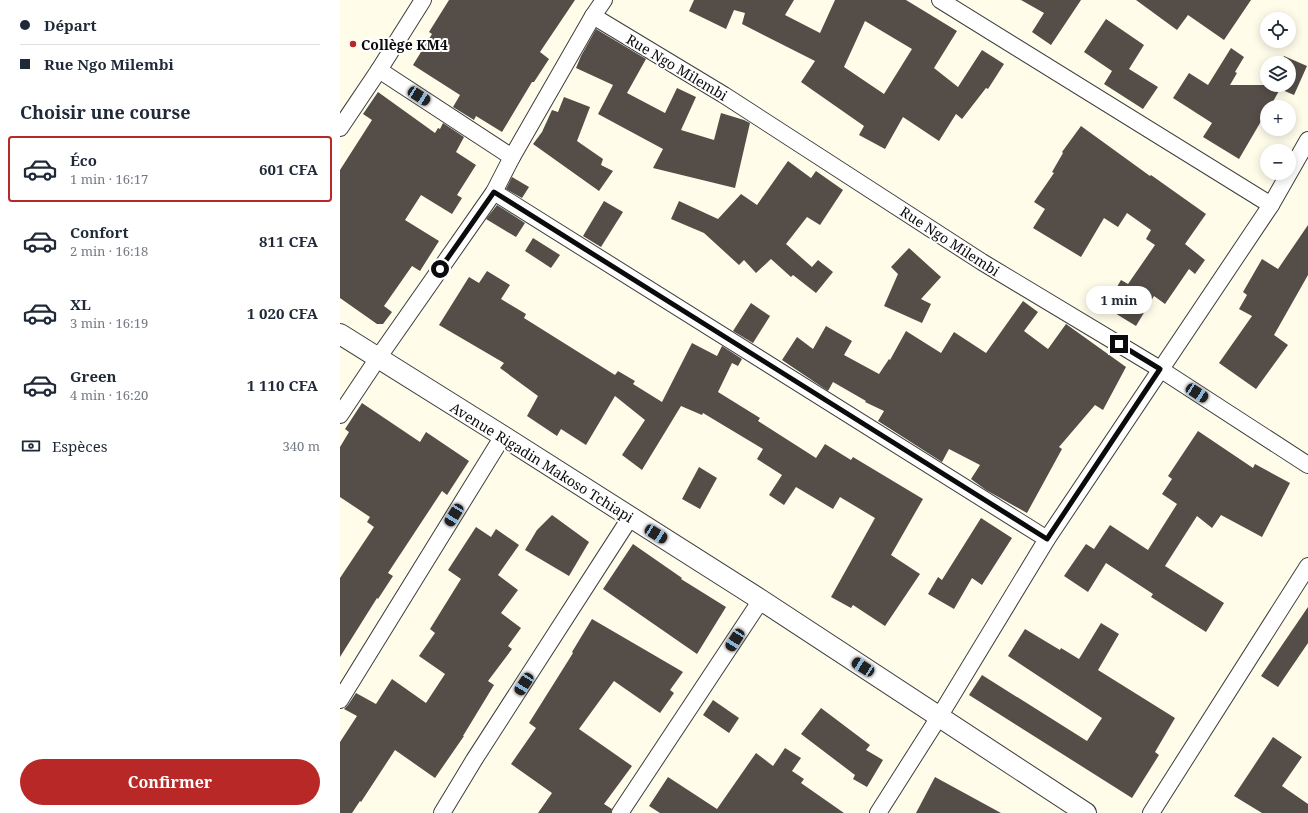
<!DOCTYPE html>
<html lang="fr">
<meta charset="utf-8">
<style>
:root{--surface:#fff;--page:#f2f2f3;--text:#1f2937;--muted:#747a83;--line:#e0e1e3;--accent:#b72827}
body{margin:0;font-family:"Noto Serif",serif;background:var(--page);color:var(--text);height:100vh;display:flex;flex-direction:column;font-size:15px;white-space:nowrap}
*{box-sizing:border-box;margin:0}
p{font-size:13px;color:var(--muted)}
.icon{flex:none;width:22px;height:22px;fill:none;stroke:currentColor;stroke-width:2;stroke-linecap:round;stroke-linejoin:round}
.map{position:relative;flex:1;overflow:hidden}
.side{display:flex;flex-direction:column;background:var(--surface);width:340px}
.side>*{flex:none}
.hud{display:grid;align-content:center;height:88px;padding:0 20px;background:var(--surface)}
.buttons{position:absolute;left:920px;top:12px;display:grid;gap:8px}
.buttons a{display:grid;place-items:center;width:36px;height:36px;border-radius:50%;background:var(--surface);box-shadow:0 2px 10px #0003;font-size:20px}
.end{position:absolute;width:18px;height:18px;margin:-9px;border:5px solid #0b0b0b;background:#fff;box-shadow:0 0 0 2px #fff}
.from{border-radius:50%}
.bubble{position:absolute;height:28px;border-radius:14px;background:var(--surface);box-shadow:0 2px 10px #0003;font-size:13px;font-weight:700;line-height:28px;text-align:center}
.car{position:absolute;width:12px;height:24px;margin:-12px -6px;border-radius:5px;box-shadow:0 0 3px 1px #0007;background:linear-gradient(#222 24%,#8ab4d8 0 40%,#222 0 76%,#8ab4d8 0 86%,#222 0)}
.hud b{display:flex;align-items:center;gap:14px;height:38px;font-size:15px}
.hud b+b{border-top:1px solid var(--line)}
.hud i{width:10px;height:10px;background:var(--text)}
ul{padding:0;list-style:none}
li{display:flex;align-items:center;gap:12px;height:66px;margin:0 8px 6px;padding:0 12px;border:2px solid transparent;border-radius:4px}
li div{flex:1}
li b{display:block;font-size:15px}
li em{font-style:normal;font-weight:700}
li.active{border-color:var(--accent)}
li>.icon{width:36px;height:36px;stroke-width:1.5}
h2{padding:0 20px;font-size:18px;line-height:48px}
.pay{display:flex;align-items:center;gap:10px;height:44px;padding:0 20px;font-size:15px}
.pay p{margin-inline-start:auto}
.primary-button{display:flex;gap:8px;margin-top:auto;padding:8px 20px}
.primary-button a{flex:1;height:46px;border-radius:24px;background:var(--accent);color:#fff;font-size:16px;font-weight:700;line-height:46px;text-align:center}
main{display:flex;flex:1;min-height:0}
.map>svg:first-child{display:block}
.building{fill:#544d48;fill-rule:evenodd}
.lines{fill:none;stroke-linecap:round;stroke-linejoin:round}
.minor-casing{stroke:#3e3e3e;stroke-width:18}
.tertiary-casing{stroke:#3e3e3e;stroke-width:22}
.minor{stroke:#fff;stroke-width:16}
.tertiary{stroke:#fff;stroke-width:20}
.route{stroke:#0b0b0b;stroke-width:5}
.poi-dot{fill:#b72827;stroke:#fff;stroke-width:1.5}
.labels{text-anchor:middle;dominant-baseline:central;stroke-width:4;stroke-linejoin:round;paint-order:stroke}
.poi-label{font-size:14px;font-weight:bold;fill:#0b0b0b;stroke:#fff;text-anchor:start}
.street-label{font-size:14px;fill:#0b0b0b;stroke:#fff}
</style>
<main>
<section class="side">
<div class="hud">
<b><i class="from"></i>Départ</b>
<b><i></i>Rue Ngo Milembi</b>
</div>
<h2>Choisir une course</h2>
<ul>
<li class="active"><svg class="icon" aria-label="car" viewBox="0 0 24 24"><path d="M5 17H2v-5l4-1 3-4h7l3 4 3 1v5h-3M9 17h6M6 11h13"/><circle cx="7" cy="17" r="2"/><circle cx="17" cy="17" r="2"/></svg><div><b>Éco</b><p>1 min · 16:17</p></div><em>601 CFA</em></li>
<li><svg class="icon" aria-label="car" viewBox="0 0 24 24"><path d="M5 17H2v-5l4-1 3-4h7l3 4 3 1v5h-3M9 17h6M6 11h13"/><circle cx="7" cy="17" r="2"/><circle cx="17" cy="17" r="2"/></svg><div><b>Confort</b><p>2 min · 16:18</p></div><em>811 CFA</em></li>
<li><svg class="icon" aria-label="car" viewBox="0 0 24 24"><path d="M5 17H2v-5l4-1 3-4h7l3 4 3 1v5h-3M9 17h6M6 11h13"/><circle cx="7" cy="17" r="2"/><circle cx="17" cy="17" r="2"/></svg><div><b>XL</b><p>3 min · 16:19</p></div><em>1 020 CFA</em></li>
<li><svg class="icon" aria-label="car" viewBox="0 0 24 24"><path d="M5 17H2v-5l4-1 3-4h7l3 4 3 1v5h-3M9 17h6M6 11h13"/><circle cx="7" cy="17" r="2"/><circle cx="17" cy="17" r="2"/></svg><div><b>Green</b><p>4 min · 16:20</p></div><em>1 110 CFA</em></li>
</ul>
<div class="pay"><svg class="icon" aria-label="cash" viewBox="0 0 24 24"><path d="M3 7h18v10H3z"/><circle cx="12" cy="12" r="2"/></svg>Espèces<p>340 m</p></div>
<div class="primary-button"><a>Confirmer</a></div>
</section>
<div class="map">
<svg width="968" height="813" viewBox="0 0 968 813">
<rect width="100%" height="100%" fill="#fffcea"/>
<!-- building -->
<g class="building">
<path d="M109,0H235L200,52L209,59L194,82H192L162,132L136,116L134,120L113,107L120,95L73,65L92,34L89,32Z"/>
<path d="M354,0H454L445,15L480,33L495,0H566L617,31L594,68L618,87L642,50L664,64L648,89L646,88L622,119L616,114L599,141L563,117L545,149L519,135L524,126L461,82L475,61L402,24L405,13L394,10L386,29L349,11ZM525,21L572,49L544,94L504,67Z"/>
<path d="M681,0H741L711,45L692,32L704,13Z"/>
<path d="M796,0H911L884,40L848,15L837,30Z"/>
<path d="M766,19L804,45L789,69L818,87L803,109L764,84L772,71L744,52Z"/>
<path d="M256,29L306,59L287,93L325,113L337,88L356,97L341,130L374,140L381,113L404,120L410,123L395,188L313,168L323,149L258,114L273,85L236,68L241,56Z"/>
<path d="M891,48L904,57L895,72L897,73L890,85H949V63H941L944,56L967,66L954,95L940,89L930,107H927V111L899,159L863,137L872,123L833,98L849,73L868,85Z"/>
<path d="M38,92L95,133L98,128L100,129L103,123L124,137L116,152L136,165L117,195L122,198L112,214L81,195L65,220L99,241L80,271L72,266L44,306L52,312L43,324H37L0,298V170L32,120L23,114Z"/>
<path d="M224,97L250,107L237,141L263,159L261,165L273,171L259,191L193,144L202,132L212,110L218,112Z"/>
<path d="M741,126L810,176L811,175L866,214L845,244L865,260L855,274L849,269L825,304L814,296L796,326L765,307L781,280L788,284L815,245L806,239L811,230L787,213L778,227L764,218L741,257L693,228L705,209L694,202L714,173L712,172L723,153L722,152Z"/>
<path d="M448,161L471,178L476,171L503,190L480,225L467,217L446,244L472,267L478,260L493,272L476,293L453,275L451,277L431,259L416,273L404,260L399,265L364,233L331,219L339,201L378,219L401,194L417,205Z"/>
<path d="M172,177L189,187L182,198L166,189Z"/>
<path d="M264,201L283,212L261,247L243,236Z"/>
<path d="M157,205L185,223L176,237L146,219Z"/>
<path d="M968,225V275L934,335L948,345L916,389L879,363L912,316L899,309L907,295L903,292L922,259L938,269Z"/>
<path d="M193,238L220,255L211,268L185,251Z"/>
<path d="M569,248L601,277L581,299L591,304L582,323L544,306L558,274L551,267Z"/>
<path d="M147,271L170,285L161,299L186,314L184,318L275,375L278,371L295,381L293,384L322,402L352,343L377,356L382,346L402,359L398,366L392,363L378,392L420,418L418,421L476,458L485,444L511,460L513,457L583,499L551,555L580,574L545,626L513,605L511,608L491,597L535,518L500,497L493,509L456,487L444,505L429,495L442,475L417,459L423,449L363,413L362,415L341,406L302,470L282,455L305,420L275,396L246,445L221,429L217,436L187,416L198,396L160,368L164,363L99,325L129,277L139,283Z"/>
<path d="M683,301L698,312L684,331L708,349L726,324L786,367L763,410L755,405L719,447L722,449L687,513L646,490L631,479L640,465L609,449L602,462L538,421L544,411L525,402L526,401L493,382L488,391L442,360L457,337L473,349L486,326L512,341L504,355L539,374L549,359L550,360L566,331L601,353L614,332L646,353Z"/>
<path d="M411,303L430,316L413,343L393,331Z"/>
<path d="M22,403L80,442L86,432L129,461L107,495L102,491L48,573L53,576L38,599L37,598L0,657V578L34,527L27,522L30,517L0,497V447L9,432L5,429Z"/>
<path d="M858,431L913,468L915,464L950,483L922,537L881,515L872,528L857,516L825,566L884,603L866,632L811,597L813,594L766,563L748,592L724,576L746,544L754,549L770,525L808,550L837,504L822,494L832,479L828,476Z"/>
<path d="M359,467L377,478L360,509L342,499Z"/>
<path d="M212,515L249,542L229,576L185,550L197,530Z"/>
<path d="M641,518L672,538L642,585L632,578L614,609L588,594L598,577L602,580Z"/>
<path d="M136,527L151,537L156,529L179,545L158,575L178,590L161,613L181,628L168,646L172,649L148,681L154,685L123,736H124L95,778L55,750L21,802L20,801L12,813H0V742L17,716L4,709L8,705L16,693L36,704L52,679L86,703L105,674L79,656L95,633L90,629L121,579L108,570Z"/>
<path d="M293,544L342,578L341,579L386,607L357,654L263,589Z"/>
<path d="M968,607V643L938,687L921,676Z"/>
<path d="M252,619L343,672L330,690L334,693L320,713L274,681L239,729L292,766L264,804L272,809L271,813H198L212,793L171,764L196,728L189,723L233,653L232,652Z"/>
<path d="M761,623L779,634L758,670L835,718L815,752L819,755L792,798L629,695L642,675L747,741L762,718L668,656L685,629L720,650L721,648L739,659Z"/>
<path d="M373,700L399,718L389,733L363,715Z"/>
<path d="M481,708L530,745L526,750L543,760L527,787L513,779L515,775L461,734Z"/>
<path d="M933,737L962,757L942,786L968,804V813H922L894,796Z"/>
<path d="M445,748L461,758L452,771L464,779L461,783L504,813H320L309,806L328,777L377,809L416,753L433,766Z"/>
<path d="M595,777L661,813H576Z"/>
</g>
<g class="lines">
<defs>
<g id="minor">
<path d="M600,0L931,205"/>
<path d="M253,16L384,95L642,262L820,369L968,465"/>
<path d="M39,70L172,157"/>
<path d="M0,128L39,70L83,0"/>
<path d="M154,192L707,539"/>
<path d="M0,415L38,358L154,192L172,157L253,16L264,0"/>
<path d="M0,700L163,436"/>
<path d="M102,813L134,760L290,518"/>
<path d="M280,813L421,600"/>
<path d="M538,813L599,717L707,539L931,205L968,140"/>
<path d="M811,813L968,566"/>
</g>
<path id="tertiary" d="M0,334L163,436L421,600L746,813"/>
</defs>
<!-- minor casing -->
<use href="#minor" class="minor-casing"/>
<!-- tertiary casing -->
<use href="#tertiary" class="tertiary-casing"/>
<!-- minor -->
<use href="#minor" class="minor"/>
<!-- tertiary -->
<use href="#tertiary" class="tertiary"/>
</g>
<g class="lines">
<!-- route -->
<path class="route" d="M100,269L154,192L707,539L820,369L779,344"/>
</g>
<!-- markers -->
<circle class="poi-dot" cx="13" cy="44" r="4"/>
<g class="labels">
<!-- poi labels -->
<g class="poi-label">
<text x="21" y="44">Collège KM4</text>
</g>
<!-- street labels -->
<g class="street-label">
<text transform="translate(337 67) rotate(31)">Rue Ngo Milembi</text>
<text transform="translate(610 241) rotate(33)">Rue Ngo Milembi</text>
<text transform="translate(202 462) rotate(32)">Avenue Rigadin Makoso Tchiapi</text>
</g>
</g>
</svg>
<div class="buttons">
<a><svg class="icon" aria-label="locate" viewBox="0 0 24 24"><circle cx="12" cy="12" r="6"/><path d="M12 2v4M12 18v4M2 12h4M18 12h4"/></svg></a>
<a><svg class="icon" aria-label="layers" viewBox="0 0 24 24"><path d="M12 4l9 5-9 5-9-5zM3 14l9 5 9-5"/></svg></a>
<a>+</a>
<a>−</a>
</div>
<i class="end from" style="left:100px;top:269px"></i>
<i class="end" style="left:779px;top:344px"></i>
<div class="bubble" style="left:746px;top:286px;width:66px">1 min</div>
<i class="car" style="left:79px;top:96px;rotate:123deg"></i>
<i class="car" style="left:857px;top:393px;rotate:123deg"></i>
<i class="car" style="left:114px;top:515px;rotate:212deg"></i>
<i class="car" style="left:316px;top:534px;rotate:122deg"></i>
<i class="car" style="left:395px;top:640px;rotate:213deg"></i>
<i class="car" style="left:523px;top:667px;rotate:303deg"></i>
<i class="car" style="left:184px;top:684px;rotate:213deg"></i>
</div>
</main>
